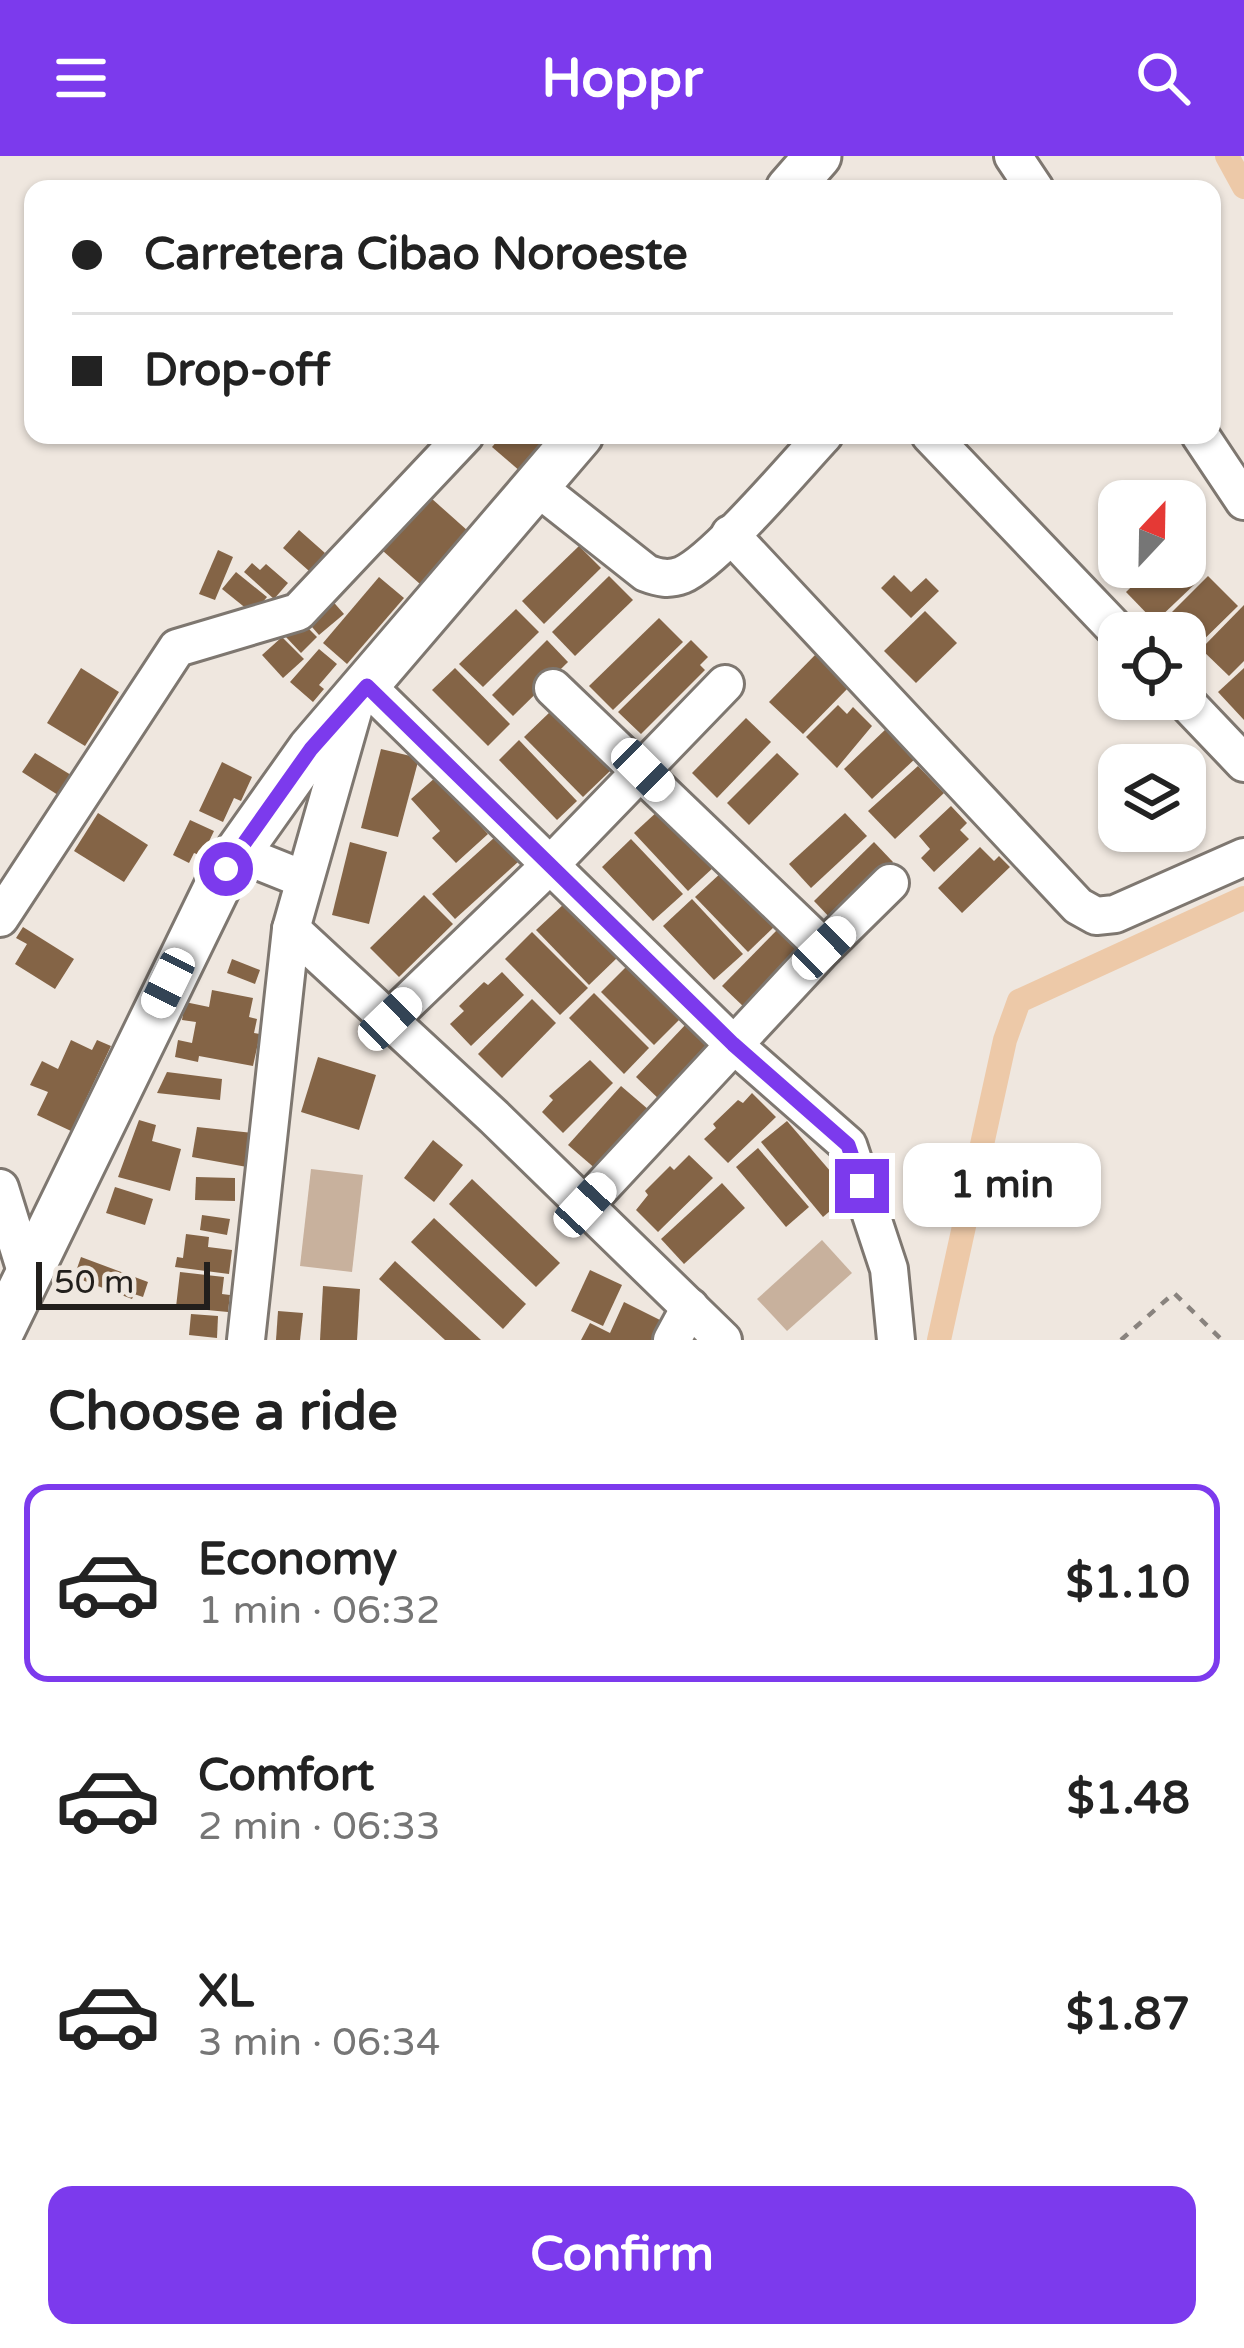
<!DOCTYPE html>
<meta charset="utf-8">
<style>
:root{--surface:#fff;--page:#f6f6f6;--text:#222;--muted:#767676;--line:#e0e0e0;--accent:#7c3aed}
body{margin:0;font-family:"Varela Round",sans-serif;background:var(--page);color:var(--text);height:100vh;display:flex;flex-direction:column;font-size:45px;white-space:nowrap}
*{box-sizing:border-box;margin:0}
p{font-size:39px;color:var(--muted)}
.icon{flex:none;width:66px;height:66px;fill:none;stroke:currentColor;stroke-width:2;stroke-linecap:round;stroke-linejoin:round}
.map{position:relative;height:1184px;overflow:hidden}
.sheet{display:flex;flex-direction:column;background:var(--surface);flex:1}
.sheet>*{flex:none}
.banner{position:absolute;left:24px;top:24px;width:1197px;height:264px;border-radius:24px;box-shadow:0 3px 9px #0004;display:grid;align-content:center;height:264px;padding:0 48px;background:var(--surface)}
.needle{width:78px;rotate:22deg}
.fabs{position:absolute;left:1098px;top:324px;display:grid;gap:24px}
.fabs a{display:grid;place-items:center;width:108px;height:108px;border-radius:24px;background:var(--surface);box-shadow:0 3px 9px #0004;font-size:60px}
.scale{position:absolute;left:36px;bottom:30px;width:174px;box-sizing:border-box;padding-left:12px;border:6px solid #221f1c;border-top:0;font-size:33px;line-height:42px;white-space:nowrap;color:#221f1c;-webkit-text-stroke:9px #efe7df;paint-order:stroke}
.end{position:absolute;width:54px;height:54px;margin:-27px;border:15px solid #7c3aed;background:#fff;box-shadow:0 0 0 6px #fff}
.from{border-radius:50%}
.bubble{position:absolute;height:84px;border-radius:24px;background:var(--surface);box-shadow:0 3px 9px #0004;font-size:39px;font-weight:700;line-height:84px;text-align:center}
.car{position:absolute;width:36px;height:72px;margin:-36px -18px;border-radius:15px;box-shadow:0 0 9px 3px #0007;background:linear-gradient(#fff 24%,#345 0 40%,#fff 0 76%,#345 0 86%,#fff 0)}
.banner b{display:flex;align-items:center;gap:42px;height:114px;font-size:45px}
.banner b+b{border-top:3px solid var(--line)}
.banner i{width:30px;height:30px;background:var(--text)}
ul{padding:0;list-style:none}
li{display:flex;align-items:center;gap:36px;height:198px;margin:0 24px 18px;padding:0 24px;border:6px solid transparent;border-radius:24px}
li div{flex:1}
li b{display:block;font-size:45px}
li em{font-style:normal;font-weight:700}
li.current{border-color:var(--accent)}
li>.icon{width:108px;height:108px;stroke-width:1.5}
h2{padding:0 48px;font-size:54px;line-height:144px}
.button{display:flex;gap:24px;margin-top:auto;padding:24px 48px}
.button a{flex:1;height:138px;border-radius:24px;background:var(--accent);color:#fff;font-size:48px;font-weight:700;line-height:138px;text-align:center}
header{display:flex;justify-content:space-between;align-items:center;height:156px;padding:0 48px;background:var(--accent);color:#fff;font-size:54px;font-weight:700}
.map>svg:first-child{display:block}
.green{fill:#c8b19d}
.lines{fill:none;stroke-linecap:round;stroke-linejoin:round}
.canal{stroke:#edc9a8;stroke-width:24}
.building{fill:#846446}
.minor-casing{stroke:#7e7770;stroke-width:42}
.major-casing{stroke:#7e7770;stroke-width:51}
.path{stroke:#89837e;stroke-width:4.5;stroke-dasharray:9 9;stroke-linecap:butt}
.minor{stroke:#fff;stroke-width:36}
.major{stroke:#fff;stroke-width:45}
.route{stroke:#7c3aed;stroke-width:15}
</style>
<header><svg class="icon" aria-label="menu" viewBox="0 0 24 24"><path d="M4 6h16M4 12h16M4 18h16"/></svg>Hoppr<svg class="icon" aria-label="search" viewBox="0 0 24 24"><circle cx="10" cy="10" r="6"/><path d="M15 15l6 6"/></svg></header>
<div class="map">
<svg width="1244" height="1184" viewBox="0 0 1244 1184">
<rect width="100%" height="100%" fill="#efe7df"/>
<!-- green -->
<g class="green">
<path d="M311,1013L363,1019L352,1116L300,1110Z"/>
<path d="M822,1084L852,1117L787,1175L757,1143Z"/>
</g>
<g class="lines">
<!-- canal -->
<g class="canal">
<path d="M1227,0L1244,31"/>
<path d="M939,1184L1005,884L1019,845L1244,742"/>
</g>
</g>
<!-- building -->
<g class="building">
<path d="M502,279H553L521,316L492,291Z"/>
<path d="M431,342L468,375L420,428L383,395Z"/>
<path d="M299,374L325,397L321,402L329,409L317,422L283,392Z"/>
<path d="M579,390L601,412L544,468L522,445Z"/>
<path d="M218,394L233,401L215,444L199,438Z"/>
<path d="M252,407L260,414L266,408L288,427L274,443L244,416Z"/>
<path d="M1152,411H1183L1197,426L1155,466L1126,436Z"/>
<path d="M236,416L267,441L253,458L222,433Z"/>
<path d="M894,419L911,436L926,422L939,435L911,462L881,432Z"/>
<path d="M609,420L633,444L575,500L552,476Z"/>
<path d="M1208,420L1238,450L1189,498L1185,494V477L1166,462Z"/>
<path d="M379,421L404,442L347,508L323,487Z"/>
<path d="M329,441L344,458L319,479L305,463Z"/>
<path d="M1244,449V505L1229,520L1201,493Z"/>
<path d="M516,453L539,476L483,531L459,508Z"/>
<path d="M925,455L957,487L916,527L884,495Z"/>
<path d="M659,462L683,486L613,554L589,530Z"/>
<path d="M301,465L317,481L301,497L285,480Z"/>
<path d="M282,481L304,503L283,522L262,499Z"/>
<path d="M547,484L568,506L513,560L492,539Z"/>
<path d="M691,484L708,501L700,509L705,514L641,578L618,556Z"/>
<path d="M319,493L337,508L319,529L324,533L313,546L290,526Z"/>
<path d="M817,497L851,529L803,578L769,546Z"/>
<path d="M81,512L119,536L85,590L47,567Z"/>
<path d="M455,512L510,568L488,590L432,534Z"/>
<path d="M1244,512V564L1218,536Z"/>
<path d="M838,549L847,558L853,551L872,570L837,612L806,581Z"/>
<path d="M551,555L610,615L583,641L524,581Z"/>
<path d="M746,562L771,586L717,642L692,617Z"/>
<path d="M887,572L916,602L872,643L844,613Z"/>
<path d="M519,584L577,645L557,664L499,604Z"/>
<path d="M381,593L419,602L398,681L361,672Z"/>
<path d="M35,597L71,619L58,639L22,616Z"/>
<path d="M777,597L799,618L749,669L727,647Z"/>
<path d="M222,606L252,621L241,645L234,642L223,666L199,655Z"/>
<path d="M918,610L944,637L895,683L868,655Z"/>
<path d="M436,621L488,678L456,707L432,682L440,675L411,643Z"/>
<path d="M951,650L967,667L960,674L969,683L934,716L921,702L930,693L919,680Z"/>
<path d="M659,654L715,710L688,735L634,677Z"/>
<path d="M98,657L148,689L124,726L74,695Z"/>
<path d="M845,657L867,680L811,732L789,708Z"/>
<path d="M190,664L214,675L202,700L194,697L189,707L173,699Z"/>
<path d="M495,681L518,706L455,763L432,738Z"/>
<path d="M631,683L683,738L653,765L602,711Z"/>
<path d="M350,686L387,696L369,768L332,759Z"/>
<path d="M874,686L893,706L833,765L814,745Z"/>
<path d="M980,691L994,705L999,700L1010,711L962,757L938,732Z"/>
<path d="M723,715L776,769L748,796L695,741Z"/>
<path d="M424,739L453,768L399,821L370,792Z"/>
<path d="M692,743L743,798L714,824L663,770Z"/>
<path d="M565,747L618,801L589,829L536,774Z"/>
<path d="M23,771L74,803L55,833L15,808L27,788L16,782Z"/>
<path d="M777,774L800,797L746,853L722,830Z"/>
<path d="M532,776L588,832L560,859L505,803Z"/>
<path d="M232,803L260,814L255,828L227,817Z"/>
<path d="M627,810L680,863L654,889L601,836Z"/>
<path d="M502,816L524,839L471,890L450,868L464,855L459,850L484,826L488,829Z"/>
<path d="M212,834L253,842L249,861L257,863L254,877L260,878L253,910L199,900L198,906L175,901L178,884L192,887L196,866L182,864L185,846L209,851Z"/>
<path d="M594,837L649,892L624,918L569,862Z"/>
<path d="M532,843L556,867L502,922L478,898Z"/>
<path d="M688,866L715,892L663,947L636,921Z"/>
<path d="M71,884L92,894L97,884L111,890L71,975L37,959L48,936L30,929L42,905L58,913Z"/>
<path d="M318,901L376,919L359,974L301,956Z"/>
<path d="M590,904L613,927L563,977L542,956L553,944L549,940Z"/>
<path d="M167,916L222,923L220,944L157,937Z"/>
<path d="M621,930L649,954L597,1014L568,989Z"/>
<path d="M752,937L776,961L728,1007L704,983L716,972L713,968L738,944L743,947Z"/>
<path d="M139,964L156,969L152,985L181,993L170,1035L118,1021Z"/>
<path d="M787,965L850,1038L823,1061L761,986Z"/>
<path d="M197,971L253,977L247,1011L192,1001Z"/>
<path d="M433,984L463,1009L434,1046L404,1022Z"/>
<path d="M758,992L809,1051L786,1071L736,1011Z"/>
<path d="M689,999L713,1022L658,1076L636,1054L648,1039L645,1035L670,1010L674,1014Z"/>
<path d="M196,1021L235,1022V1045L195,1044Z"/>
<path d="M472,1023L560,1107L536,1131L449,1048Z"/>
<path d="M722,1027L745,1052L684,1108L661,1083Z"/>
<path d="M115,1031L153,1043L145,1069L106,1057Z"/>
<path d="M202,1059L230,1063L227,1079L200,1074Z"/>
<path d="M434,1062L526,1148L503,1173L411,1086Z"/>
<path d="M186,1078L209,1081L208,1091L232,1094L229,1118L175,1111L177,1101L183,1102Z"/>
<path d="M81,1101L148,1126L143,1141L134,1138L132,1143L74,1121Z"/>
<path d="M395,1105L481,1184H445L379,1123Z"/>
<path d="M590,1114L622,1129L603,1170L571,1155Z"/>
<path d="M180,1116L224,1121L222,1138L230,1139L228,1156L176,1151Z"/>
<path d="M323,1130L360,1133L357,1184H320Z"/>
<path d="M624,1146L662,1165L652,1184H581L590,1167L610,1177Z"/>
<path d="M278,1155L303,1157L300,1184H276Z"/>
<path d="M191,1158L218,1160L217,1182L189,1179Z"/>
</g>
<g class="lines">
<defs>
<g id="minor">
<path d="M1013,0L1035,33"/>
<path d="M930,279L1119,477"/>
<path d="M1200,279L1244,345"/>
<path d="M537,331L646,417C659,422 669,424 682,419C715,405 795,310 824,279"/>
<path d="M730,378L1078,750L1096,760L1115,758L1244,701"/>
<path d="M367,530L733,888L848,989L889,1113L896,1184"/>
<path d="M553,532L824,792"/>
<path d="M1183,543L1244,607"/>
<path d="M238,697L303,723"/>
<path d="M0,762L177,492L298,456L465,279"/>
<path d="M291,773L494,961L723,1184"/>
<path d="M390,863L551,708L725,528"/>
<path d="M0,1032L28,1122"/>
<path d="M585,1049L824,792L890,727"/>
<path d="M246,1184L291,773L356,545"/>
<path d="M672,1184L690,1151"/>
</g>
<g id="major">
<path d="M789,33L818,0"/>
<path d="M0,1177L226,713L311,593L580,279"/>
</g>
</defs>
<!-- minor casing -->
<use href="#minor" class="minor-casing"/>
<!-- major casing -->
<use href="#major" class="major-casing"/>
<!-- path -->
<path class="path" d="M1121,1184L1174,1137L1222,1184"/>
<!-- minor -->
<use href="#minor" class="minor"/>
<!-- major -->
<use href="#major" class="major"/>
</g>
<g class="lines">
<!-- route -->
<path class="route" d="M226,713L311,593L367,530L733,888L848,989L862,1030"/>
</g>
</svg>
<div class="fabs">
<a><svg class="needle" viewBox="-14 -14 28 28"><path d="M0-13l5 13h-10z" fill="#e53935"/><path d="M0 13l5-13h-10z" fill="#767676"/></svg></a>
<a><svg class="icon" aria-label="locate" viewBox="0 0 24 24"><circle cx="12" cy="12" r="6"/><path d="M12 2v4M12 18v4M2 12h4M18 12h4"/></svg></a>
<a><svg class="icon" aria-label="layers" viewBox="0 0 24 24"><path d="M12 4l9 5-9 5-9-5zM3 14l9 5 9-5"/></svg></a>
</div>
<div class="scale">50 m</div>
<i class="end from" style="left:226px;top:713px"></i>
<i class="end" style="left:862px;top:1030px"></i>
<div class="bubble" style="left:903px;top:987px;width:198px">1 min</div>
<i class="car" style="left:643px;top:614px;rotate:135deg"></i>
<i class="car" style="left:824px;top:792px;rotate:46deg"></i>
<i class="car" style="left:168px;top:827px;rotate:206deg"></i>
<i class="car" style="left:390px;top:863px;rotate:46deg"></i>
<i class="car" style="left:585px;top:1049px;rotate:43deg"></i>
<div class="banner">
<b><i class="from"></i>Carretera Cibao Noroeste</b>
<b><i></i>Drop-off</b>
</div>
</div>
<section class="sheet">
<h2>Choose a ride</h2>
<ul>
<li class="current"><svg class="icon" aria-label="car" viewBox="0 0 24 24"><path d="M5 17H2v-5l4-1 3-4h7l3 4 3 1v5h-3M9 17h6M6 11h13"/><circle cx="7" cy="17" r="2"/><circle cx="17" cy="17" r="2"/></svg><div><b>Economy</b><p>1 min · 06:32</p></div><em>$1.10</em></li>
<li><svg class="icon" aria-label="car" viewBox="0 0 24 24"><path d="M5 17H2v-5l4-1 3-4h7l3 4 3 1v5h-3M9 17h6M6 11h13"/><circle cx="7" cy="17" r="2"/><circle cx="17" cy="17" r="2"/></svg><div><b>Comfort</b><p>2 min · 06:33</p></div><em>$1.48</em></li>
<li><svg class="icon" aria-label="car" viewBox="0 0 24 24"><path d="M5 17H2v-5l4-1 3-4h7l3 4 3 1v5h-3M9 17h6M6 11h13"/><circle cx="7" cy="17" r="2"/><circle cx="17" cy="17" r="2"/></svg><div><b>XL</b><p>3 min · 06:34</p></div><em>$1.87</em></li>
</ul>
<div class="button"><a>Confirm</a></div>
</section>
